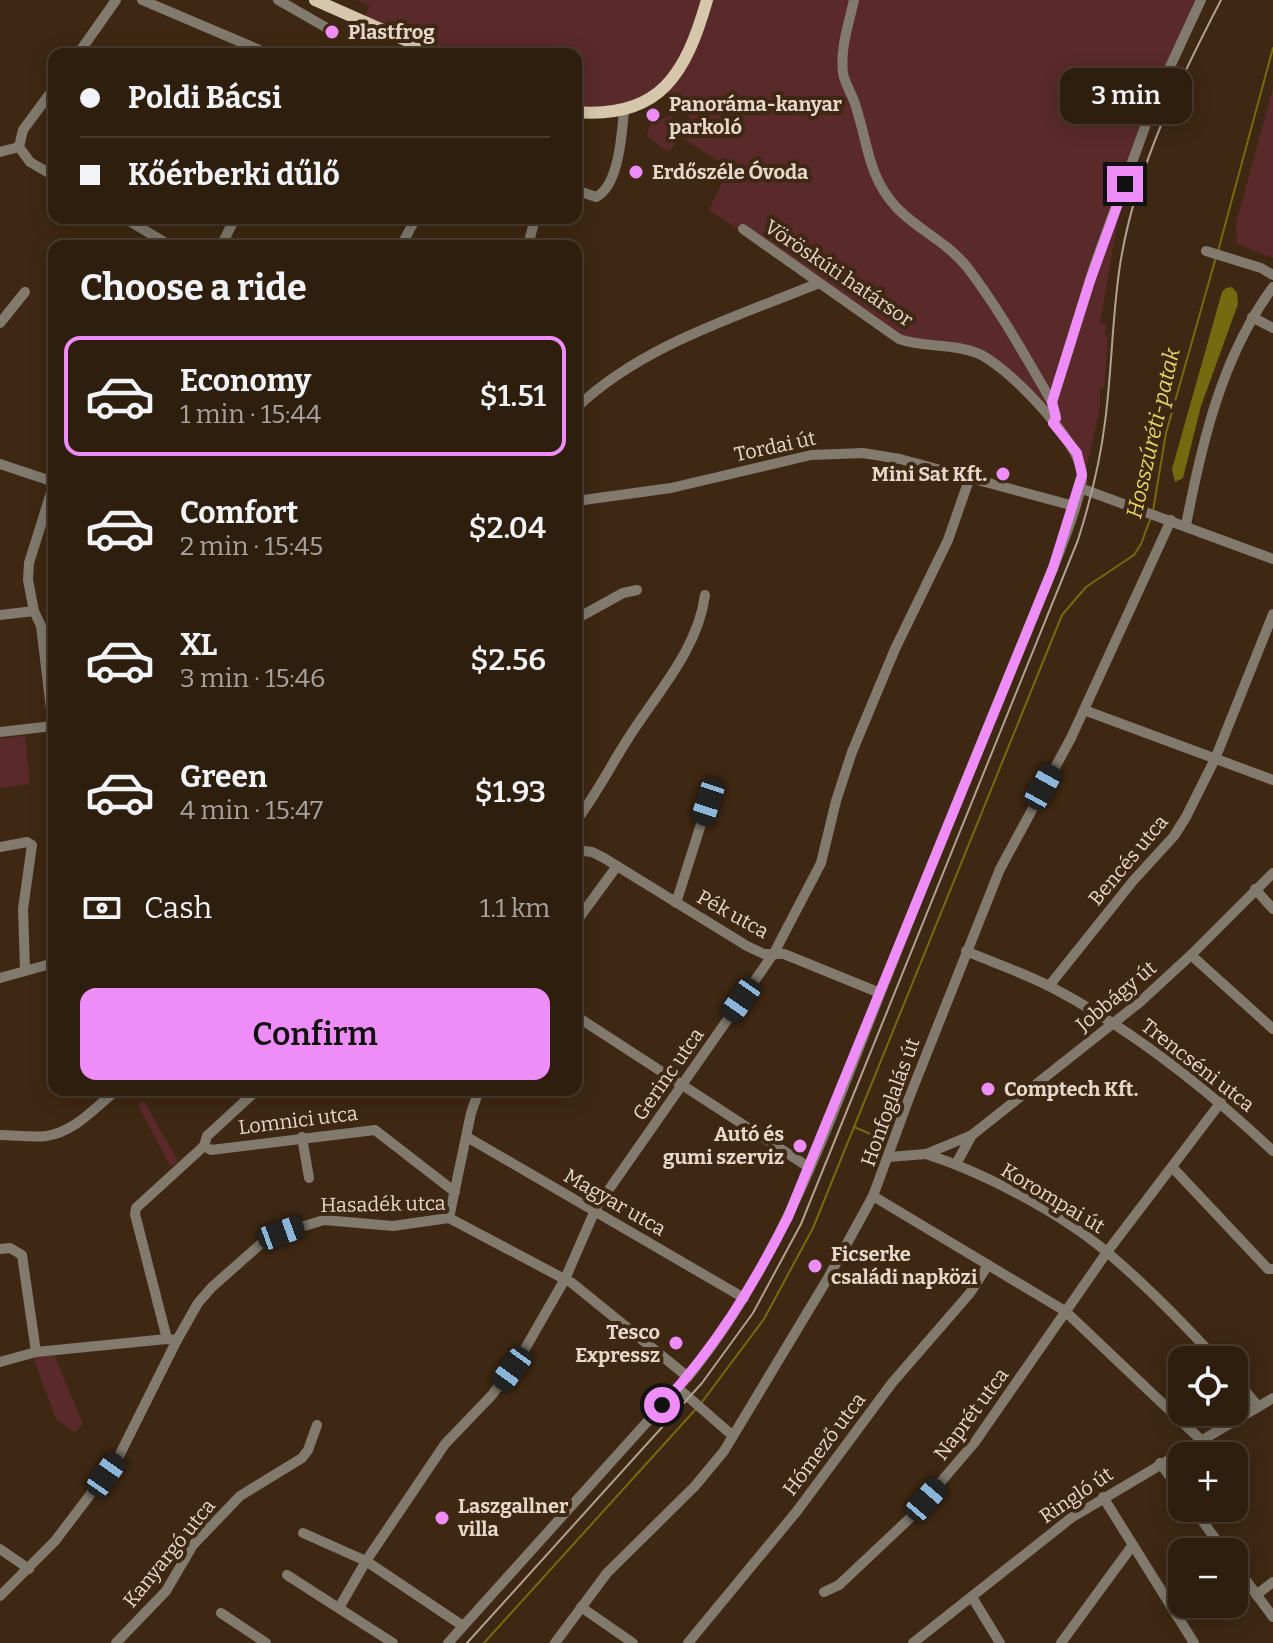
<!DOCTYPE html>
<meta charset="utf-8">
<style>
:root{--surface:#2e1e0e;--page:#362717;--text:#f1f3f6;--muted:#a7a29e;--line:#493c2e;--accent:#ee8cf8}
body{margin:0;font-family:Bitter,serif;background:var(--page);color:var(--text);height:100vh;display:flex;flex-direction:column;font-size:30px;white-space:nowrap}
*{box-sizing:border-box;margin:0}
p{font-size:26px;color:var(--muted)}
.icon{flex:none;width:44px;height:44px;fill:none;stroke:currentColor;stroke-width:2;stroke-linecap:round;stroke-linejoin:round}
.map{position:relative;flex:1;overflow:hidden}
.sheet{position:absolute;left:48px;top:240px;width:534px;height:856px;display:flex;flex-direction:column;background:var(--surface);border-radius:16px;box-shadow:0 4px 20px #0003,0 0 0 2px var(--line)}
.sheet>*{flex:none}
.hud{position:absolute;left:48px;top:48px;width:534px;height:176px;border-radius:16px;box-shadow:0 4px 20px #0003,0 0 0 2px var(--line);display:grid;align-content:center;height:176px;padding:0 32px;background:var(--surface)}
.tools{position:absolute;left:1168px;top:1346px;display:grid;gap:16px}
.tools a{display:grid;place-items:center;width:80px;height:80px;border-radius:16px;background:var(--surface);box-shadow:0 4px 20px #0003,0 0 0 2px var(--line);font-size:40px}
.end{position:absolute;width:36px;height:36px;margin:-18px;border:10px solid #ee8cf8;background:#111;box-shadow:0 0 0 4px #111}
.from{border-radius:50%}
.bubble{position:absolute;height:56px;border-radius:16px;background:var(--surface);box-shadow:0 4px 20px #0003,0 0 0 2px var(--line);font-size:26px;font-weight:600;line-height:56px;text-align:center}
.car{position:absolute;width:24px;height:48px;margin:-24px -12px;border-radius:10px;box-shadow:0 0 6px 2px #0007;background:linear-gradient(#222 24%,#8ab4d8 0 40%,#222 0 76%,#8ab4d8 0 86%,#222 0)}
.hud b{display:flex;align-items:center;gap:28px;height:76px;font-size:30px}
.hud b+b{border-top:2px solid var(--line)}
.hud i{width:20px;height:20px;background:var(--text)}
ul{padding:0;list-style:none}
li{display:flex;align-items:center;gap:24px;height:120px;margin:0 16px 12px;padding:0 16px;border:4px solid transparent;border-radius:16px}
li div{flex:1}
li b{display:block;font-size:30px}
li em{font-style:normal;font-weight:600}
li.active{border-color:var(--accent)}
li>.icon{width:72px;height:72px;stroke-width:1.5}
h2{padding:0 32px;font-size:36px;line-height:96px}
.pay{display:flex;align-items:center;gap:20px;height:88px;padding:0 32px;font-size:30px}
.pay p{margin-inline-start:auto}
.cta{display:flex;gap:16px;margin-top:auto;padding:16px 32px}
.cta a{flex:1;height:92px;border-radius:16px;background:var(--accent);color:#111;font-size:32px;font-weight:600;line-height:92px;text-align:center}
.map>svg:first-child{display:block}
.green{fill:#592a29}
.water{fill:#766a10}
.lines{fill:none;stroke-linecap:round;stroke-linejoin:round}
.stream{stroke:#766a10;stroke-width:2}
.minor{stroke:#817a6d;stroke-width:10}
.major{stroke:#d6c7ac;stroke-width:12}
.tram{stroke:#b2a192;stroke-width:2}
.route{stroke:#ee8cf8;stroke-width:10}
.poi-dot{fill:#ee8cf8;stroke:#3e2813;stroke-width:3}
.labels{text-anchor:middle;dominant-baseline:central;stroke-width:8;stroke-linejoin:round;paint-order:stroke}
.poi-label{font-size:20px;font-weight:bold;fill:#e7d8cb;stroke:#3e2813;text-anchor:start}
.street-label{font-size:20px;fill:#e7d8cb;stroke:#3e2813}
.water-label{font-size:22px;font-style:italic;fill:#e5d566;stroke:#3e2813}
</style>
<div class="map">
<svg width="1273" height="1643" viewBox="0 0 1273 1643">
<rect width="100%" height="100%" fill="#3e2813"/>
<!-- green -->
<g class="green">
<path d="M356,0H1201L1179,51L1120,209L1100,322L1106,324L1105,337L1108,338L1104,388L1100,387V407L1086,470L1071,445L988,358L911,343L709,210L729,168L681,137L670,150L666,151L647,136L650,124L670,116H672L673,129L681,137L688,130L690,106L661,90L648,99L576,112V54H437L362,21L370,6Z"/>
<path d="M1273,88V258L1237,244L1236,223Z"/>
<path d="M25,736L30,784L0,788V738Z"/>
<path d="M144,1101L178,1161L171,1167L137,1104Z"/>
<path d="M54,1355L83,1424L75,1432L56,1419L33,1357Z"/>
</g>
<!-- water -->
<path class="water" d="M1232,287L1237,293L1238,304L1201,406L1183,478L1175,482L1172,469L1222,292L1226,288Z"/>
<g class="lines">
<!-- stream -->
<g class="stream">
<path d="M1218,251L1273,48"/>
<path d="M1153,511L1166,433L1216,257"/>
<path d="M854,1127L885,1140"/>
<path d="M702,1402L764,1319L813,1228L1062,615L1086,587L1134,555L1141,544L1151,517"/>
<path d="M484,1643L695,1410"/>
</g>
<!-- minor -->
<g class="minor">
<path d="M142,0L269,54"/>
<path d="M278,0L327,28"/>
<path d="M854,0C849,23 840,48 843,73C845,85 853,95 856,107C868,144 868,177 897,208C919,231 946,241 967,267C1000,310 1025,356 1052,402"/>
<path d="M78,54L116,0"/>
<path d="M19,147L23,130L54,88"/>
<path d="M19,147L30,162L54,176"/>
<path d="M0,152L19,147"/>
<path d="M576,190L596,197C619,186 622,133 624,110"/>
<path d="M124,218L171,246"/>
<path d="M221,246L235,218"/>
<path d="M401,246L416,218"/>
<path d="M528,246L535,218"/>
<path d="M1206,251L1261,268L1273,275"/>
<path d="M1252,317L1273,328"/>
<path d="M0,323L25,292"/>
<path d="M576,408C642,345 736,317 819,283"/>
<path d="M1053,423L1056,418L1052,402L1095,264L1142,135L1155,99L1201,0"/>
<path d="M0,464L54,482"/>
<path d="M1080,488L1273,559"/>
<path d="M576,501L671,488L811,455L863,453L900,459L1074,506"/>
<path d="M1186,525C1202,442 1222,356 1273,287"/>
<path d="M0,615L34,611"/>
<path d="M576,619L623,593L637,590"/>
<path d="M1084,710L1273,780"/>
<path d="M0,732L53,726L41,626L34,611L28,580L29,563L54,483"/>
<path d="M576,821C596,795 611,765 629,737C657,693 698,649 705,595"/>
<path d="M0,847L27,842L32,845L23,909L25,969"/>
<path d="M576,850L592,852L604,858L747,946L764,954H784L880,993"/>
<path d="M1255,889L1273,909"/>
<path d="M676,903L708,802"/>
<path d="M576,922L617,866"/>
<path d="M966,951C994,963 1024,973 1051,987C1133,1030 1206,1088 1273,1151"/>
<path d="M1191,955L1273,1029"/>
<path d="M0,978L54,963"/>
<path d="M1049,986L1133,881L1174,836L1186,817L1215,759L1273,614"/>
<path d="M576,1016L810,1168"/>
<path d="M0,1135C15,1135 31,1138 46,1136C75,1132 95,1107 117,1090"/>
<path d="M302,1137L309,1178"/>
<path d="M467,1137L744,1298"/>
<path d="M204,1146L211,1150L375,1130L455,1192"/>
<path d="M926,1154C985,1173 1061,1213 1108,1253C1147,1286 1183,1323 1217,1360"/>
<path d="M889,1157L926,1154L972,1135L1140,1002L1191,955L1273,873"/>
<path d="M956,1164L972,1135"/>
<path d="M1173,1168L1268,1269H1273"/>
<path d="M873,1196L1065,1311L1200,1439"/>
<path d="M449,1218L471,1113L479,1090"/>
<path d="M0,1249L10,1248L22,1255L36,1352"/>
<path d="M167,1339L135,1214L136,1208L204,1146L207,1136L257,1090"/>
<path d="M177,1340L198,1303L212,1287L263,1242L281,1233L324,1220L393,1226L449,1218L572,1283L688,1377"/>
<path d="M0,1362L36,1352L167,1339L177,1340L118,1458L55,1541L0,1596"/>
<path d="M1234,1378L1258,1406"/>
<path d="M678,1388L733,1436"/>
<path d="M1160,1463L1182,1493"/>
<path d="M1103,1497L1194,1643"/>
<path d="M1193,1508L1225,1552"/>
<path d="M303,1533L366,1561L463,1626"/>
<path d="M0,1549L29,1569"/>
<path d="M1234,1564L1273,1617"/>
<path d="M287,1575L393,1643"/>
<path d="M824,1592L839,1585L909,1519L975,1442L1107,1252L1221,1102"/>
<path d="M1256,1595L1273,1582"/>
<path d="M972,1597L1000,1643"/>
<path d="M581,1607L633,1643"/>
<path d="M339,1608L366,1561L445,1444L492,1395L522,1354L565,1279L596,1208L774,953L821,863L836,801L852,752L895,649L948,540L970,477"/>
<path d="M221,1613L266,1643"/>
<path d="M116,1643L166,1591L193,1545L240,1496L302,1458L308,1450L317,1425"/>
<path d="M448,1643L692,1372C781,1260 828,1126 880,994C936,852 995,710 1053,568C1061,548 1083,495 1082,475C1082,443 1006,364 977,353C952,343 924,348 899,339L743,229"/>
<path d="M555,1643L607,1573L695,1486L724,1451L828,1278L873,1196L909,1098L1000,869L1071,738L1171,520"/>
<path d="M688,1643L797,1511L892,1383L970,1293L988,1265"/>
<path d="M913,1643L1071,1518L1273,1398"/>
<path d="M1061,1643L1132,1546"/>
</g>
<!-- major -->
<g class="major">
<path d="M315,0L437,54"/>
<path d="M576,112C661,119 686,73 707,0"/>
</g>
<!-- tram -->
<path class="tram" d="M467,1643L702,1383L753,1313L801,1224L1078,540C1090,502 1100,463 1105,422C1112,370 1112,317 1120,265C1135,170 1177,85 1221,0"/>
</g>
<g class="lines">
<!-- route -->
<path class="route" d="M662,1405C715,1348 753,1286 788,1217L1053,568L1082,475L1077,453L1053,423L1056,418L1052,402L1090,281L1125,184"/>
</g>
<!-- markers -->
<g class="poi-dot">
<circle cx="332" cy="32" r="8"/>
<circle cx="653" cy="115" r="8"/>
<circle cx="636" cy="172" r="8"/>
<circle cx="1003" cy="474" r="8"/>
<circle cx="988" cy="1089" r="8"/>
<circle cx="800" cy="1146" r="8"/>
<circle cx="815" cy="1266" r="8"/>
<circle cx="676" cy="1343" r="8"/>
<circle cx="442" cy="1518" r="8"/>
</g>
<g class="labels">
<!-- poi labels -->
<g class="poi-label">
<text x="348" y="32">Plastfrog</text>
<text x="669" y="104">Panoráma-kanyar<tspan x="669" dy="23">parkoló</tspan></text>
<text x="652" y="172">Erdőszéle Óvoda</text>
<text x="987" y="474" text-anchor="end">Mini Sat Kft.</text>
<text x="1004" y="1089">Comptech Kft.</text>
<text x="784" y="1134" text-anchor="end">Autó és<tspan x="784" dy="23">gumi szerviz</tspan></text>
<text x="831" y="1254">Ficserke<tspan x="831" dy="23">családi napközi</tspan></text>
<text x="660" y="1332" text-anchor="end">Tesco<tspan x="660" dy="23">Expressz</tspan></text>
<text x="458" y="1506">Laszgallner<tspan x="458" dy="23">villa</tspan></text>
</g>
<!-- street labels -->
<g class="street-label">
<text transform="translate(839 273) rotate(34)">Vöröskúti határsor</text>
<text transform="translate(775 446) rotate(-12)">Tordai út</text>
<text transform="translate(1128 860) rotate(-50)">Bencés utca</text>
<text transform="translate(733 914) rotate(29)">Pék utca</text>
<text transform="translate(1116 996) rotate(-40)">Jobbágy út</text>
<text transform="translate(1198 1065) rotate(38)">Trencséni utca</text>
<text transform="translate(668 1074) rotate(-55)">Gerinc utca</text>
<text transform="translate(890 1102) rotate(-70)">Honfoglalás út</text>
<text transform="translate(298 1120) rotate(-7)">Lomnici utca</text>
<text transform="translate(1053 1198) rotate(31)">Korompai út</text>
<text transform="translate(615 1202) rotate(30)">Magyar utca</text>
<text transform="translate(383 1204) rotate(-1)">Hasadék utca</text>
<text transform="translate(971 1414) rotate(-53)">Naprét utca</text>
<text transform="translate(824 1444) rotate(-53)">Hómező utca</text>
<text transform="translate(1076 1495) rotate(-34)">Ringló út</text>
<text transform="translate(169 1553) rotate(-51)">Kanyargó utca</text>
</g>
<!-- water labels -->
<g class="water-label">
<text transform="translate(1153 433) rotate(-77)">Hosszúréti-patak</text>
</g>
</g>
</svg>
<div class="tools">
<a><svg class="icon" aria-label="locate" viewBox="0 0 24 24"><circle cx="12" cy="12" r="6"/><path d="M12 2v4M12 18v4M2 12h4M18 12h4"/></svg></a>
<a>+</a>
<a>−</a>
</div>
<i class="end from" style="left:662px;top:1405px"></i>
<i class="end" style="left:1125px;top:184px"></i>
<div class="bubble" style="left:1060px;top:68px;width:132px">3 min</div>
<i class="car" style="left:1043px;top:787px;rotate:29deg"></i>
<i class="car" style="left:708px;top:802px;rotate:198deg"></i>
<i class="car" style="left:741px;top:1000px;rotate:215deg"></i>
<i class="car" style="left:281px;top:1233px;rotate:70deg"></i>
<i class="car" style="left:512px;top:1369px;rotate:216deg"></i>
<i class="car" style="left:106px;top:1475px;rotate:35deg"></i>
<i class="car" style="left:926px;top:1500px;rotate:41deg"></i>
<div class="hud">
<b><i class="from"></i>Poldi Bácsi</b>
<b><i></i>Kőérberki dűlő</b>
</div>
<section class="sheet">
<h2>Choose a ride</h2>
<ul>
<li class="active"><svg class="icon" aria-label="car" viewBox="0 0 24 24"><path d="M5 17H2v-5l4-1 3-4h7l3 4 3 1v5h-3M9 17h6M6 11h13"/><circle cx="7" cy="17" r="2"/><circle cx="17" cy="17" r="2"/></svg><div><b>Economy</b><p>1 min · 15:44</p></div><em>$1.51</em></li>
<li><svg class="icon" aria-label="car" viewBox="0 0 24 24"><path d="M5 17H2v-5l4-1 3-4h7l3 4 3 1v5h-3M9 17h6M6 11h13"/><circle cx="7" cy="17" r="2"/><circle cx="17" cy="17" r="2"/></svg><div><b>Comfort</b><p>2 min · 15:45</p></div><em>$2.04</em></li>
<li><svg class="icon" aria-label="car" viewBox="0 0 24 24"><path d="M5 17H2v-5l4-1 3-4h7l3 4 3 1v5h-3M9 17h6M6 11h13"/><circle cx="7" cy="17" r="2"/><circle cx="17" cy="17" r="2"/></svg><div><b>XL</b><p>3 min · 15:46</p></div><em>$2.56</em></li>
<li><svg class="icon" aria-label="car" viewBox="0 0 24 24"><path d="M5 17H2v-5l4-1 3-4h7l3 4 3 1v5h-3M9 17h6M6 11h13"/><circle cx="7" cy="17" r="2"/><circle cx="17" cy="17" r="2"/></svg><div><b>Green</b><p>4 min · 15:47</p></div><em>$1.93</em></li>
</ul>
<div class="pay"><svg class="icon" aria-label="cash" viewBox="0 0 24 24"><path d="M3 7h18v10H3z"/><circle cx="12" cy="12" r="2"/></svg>Cash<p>1.1 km</p></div>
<div class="cta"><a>Confirm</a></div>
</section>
</div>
